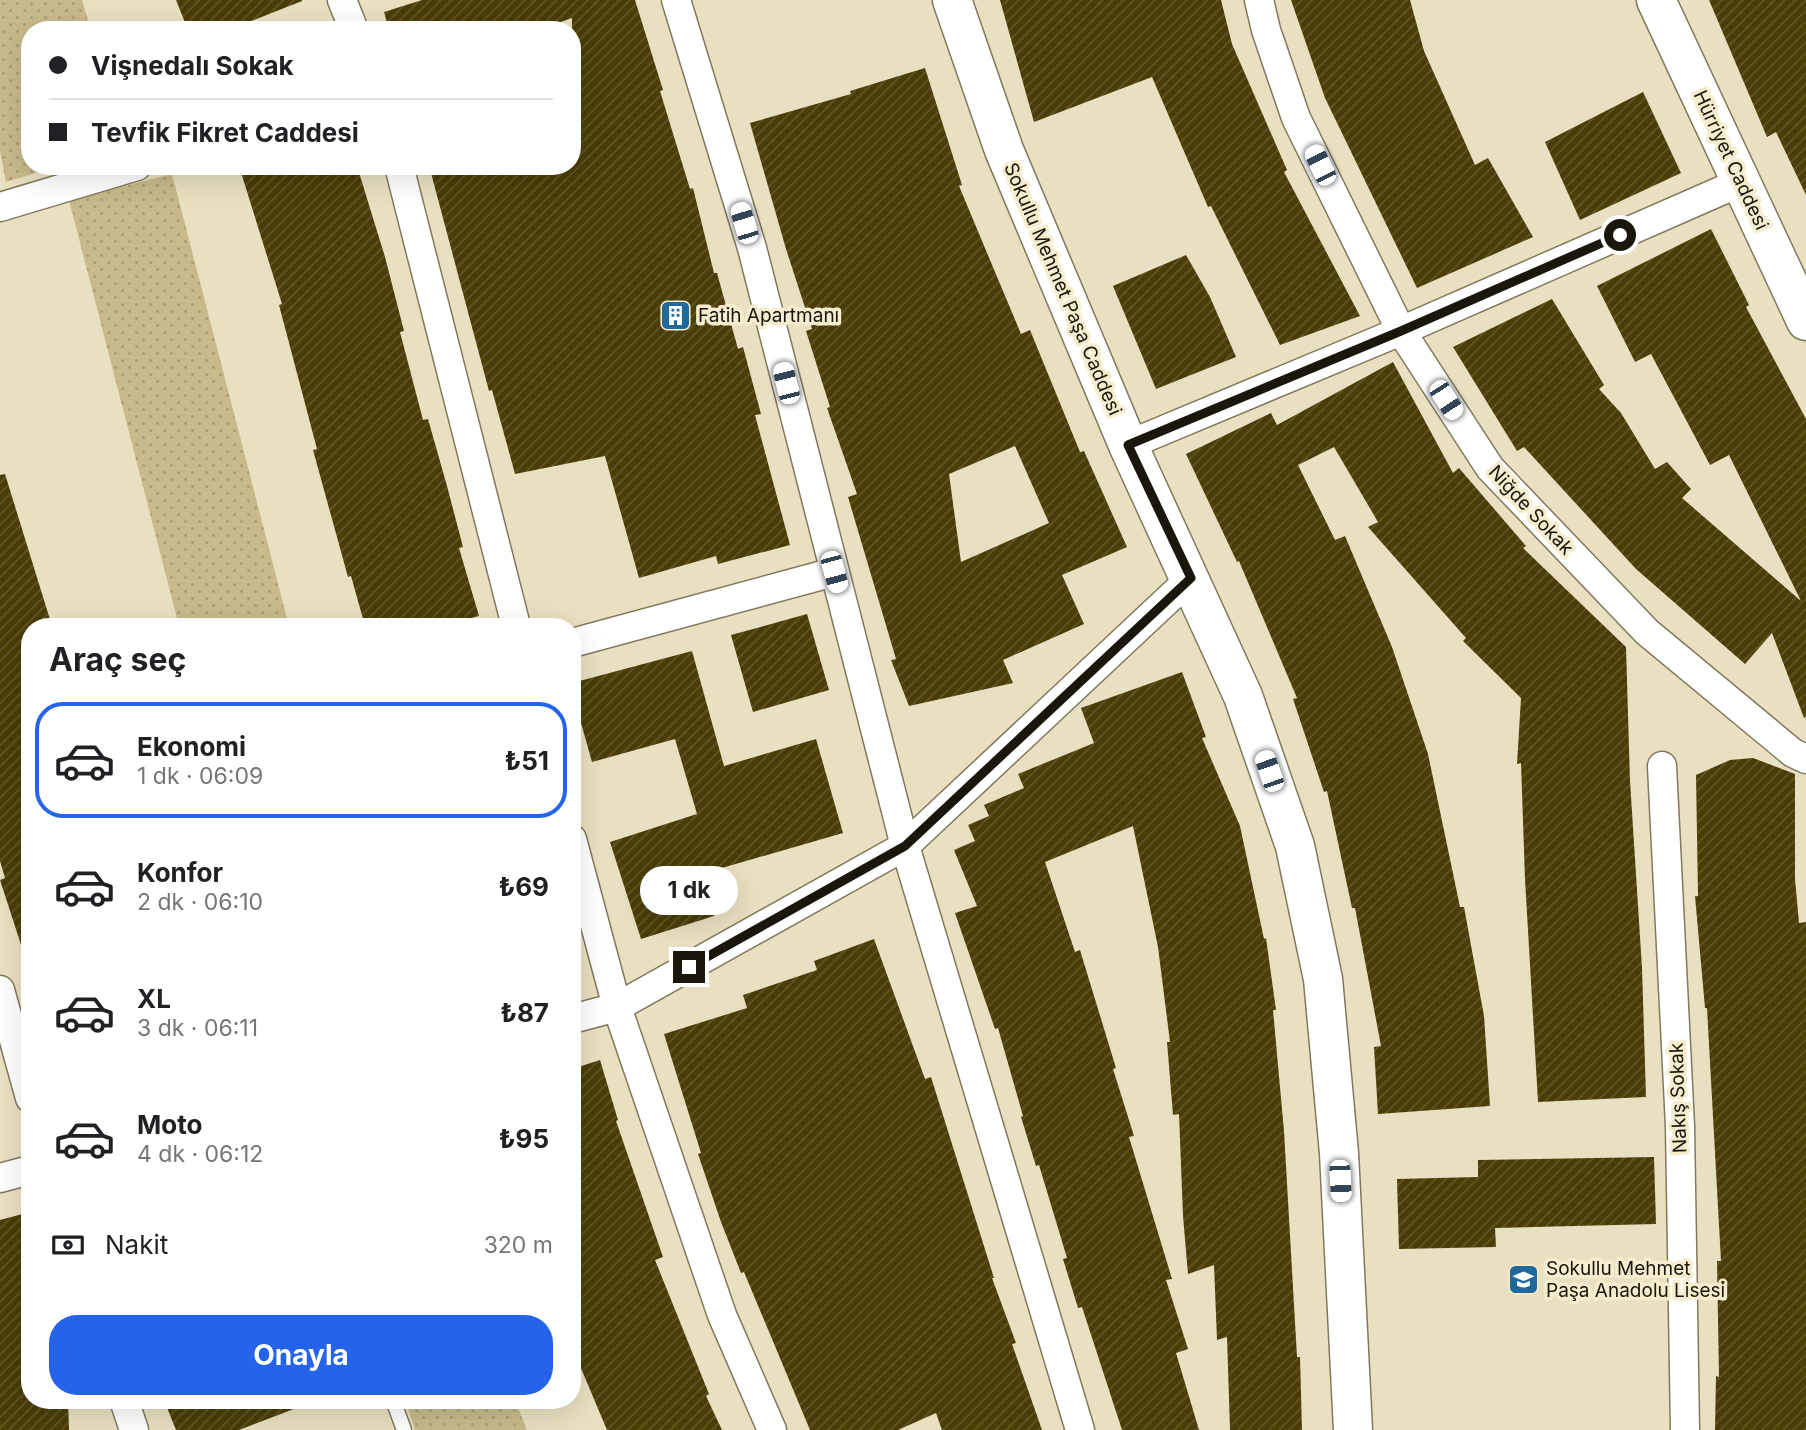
<!DOCTYPE html>
<html lang="tr">
<meta charset="utf-8">
<style>
:root{--surface:#fff;--page:#f2f2f2;--text:#202124;--muted:#757577;--line:#e0e0e0;--accent:#2563eb}
body{margin:0;font-family:Inter,sans-serif;background:var(--page);color:var(--text);height:100vh;display:flex;flex-direction:column;font-size:26px;white-space:nowrap}
*{box-sizing:border-box;margin:0}
p{font-size:23px;color:var(--muted)}
.icon{flex:none;width:38px;height:38px;fill:none;stroke:currentColor;stroke-width:2;stroke-linecap:round;stroke-linejoin:round}
.map{position:relative;flex:1;overflow:hidden}
.side{position:absolute;left:21px;top:618px;width:560px;height:791px;display:flex;flex-direction:column;background:var(--surface);border-radius:28px;box-shadow:0 7px 28px #0002}
.side>*{flex:none}
.hud{position:absolute;left:21px;top:21px;width:560px;height:154px;border-radius:28px;box-shadow:0 7px 28px #0002;display:grid;align-content:center;height:154px;padding:0 28px;background:var(--surface)}
.end{position:absolute;width:32px;height:32px;margin:-16px;border:9px solid #19160b;background:#fff;box-shadow:0 0 0 4px #fff}
.from{border-radius:50%}
.bubble{position:absolute;height:49px;border-radius:24px;background:var(--surface);box-shadow:0 7px 28px #0002;font-size:23px;font-weight:700;line-height:49px;text-align:center}
.car{position:absolute;width:21px;height:42px;margin:-21px -10px;border-radius:9px;box-shadow:0 0 5px 2px #0007;background:linear-gradient(#fff 24%,#345 0 40%,#fff 0 76%,#345 0 86%,#fff 0)}
.hud b{display:flex;align-items:center;gap:24px;height:66px;font-size:26px}
.hud b+b{border-top:2px solid var(--line)}
.hud i{width:18px;height:18px;background:var(--text)}
ul{padding:0;list-style:none}
li{display:flex;align-items:center;gap:21px;height:116px;margin:0 14px 10px;padding:0 14px;border:4px solid transparent;border-radius:28px}
li div{flex:1}
li b{display:block;font-size:26px}
li em{font-style:normal;font-weight:700}
li.current{border-color:var(--accent)}
li>.icon{width:63px;height:63px;stroke-width:1.5}
h2{padding:0 28px;font-size:32px;line-height:84px}
.pay{display:flex;align-items:center;gap:18px;height:77px;padding:0 28px;font-size:26px}
.pay p{margin-inline-start:auto}
.button{display:flex;gap:14px;margin-top:auto;padding:14px 28px}
.button a{flex:1;height:80px;border-radius:28px;background:var(--accent);color:#fff;font-size:28px;font-weight:700;line-height:80px;text-align:center}
.map>svg:first-child{display:block}
.grass{fill:url(#grass-dots)}
.building{fill:url(#building-hatch);fill-rule:evenodd}
.lines{fill:none;stroke-linecap:round;stroke-linejoin:round}
.lane-casing{stroke:#81795d;stroke-width:17}
.street-casing{stroke:#81795d;stroke-width:31}
.secondary-casing{stroke:#81795d;stroke-width:41}
.lane{stroke:#fff;stroke-width:14}
.street{stroke:#fff;stroke-width:28}
.secondary{stroke:#fff;stroke-width:38}
.route{stroke:#19160b;stroke-width:9}
.labels{text-anchor:middle;dominant-baseline:central;stroke-width:7;stroke-linejoin:round;paint-order:stroke}
.street-label{font-size:19px;fill:#19160b;stroke:#f6edce}
.poi-label{font-size:19px;fill:#19160b;stroke:#f6edce;text-anchor:start}
</style>
<div class="map">
<svg width="1806" height="1430" viewBox="0 0 1806 1430">
<defs>
<pattern id="grass-dots" width="8" height="8" patternUnits="userSpaceOnUse" patternTransform="scale(1.75)"><rect width="8" height="8" fill="#c8ba8b"/><path d="M2 2h.1M6 6h.1" fill="none" stroke="#ab9f77" stroke-width="1.8" stroke-linecap="round"/></pattern>
<pattern id="building-hatch" width="6" height="6" patternUnits="userSpaceOnUse" patternTransform="scale(1.75)"><rect width="6" height="6" fill="#4a3d06"/><path d="M-1 1l2-2M0 6l6-6M5 7l2-2" fill="none" stroke="#605629"/></pattern>
</defs>
<rect width="100%" height="100%" fill="#e9e0c1"/>
<!-- grass -->
<g class="grass">
<path d="M0,0H82L91,30H30V166H59L6,182L0,151Z"/>
<path d="M172,174L289,626H179L69,200Z"/>
<path d="M405,1400H515L527,1430H415Z"/>
</g>
<!-- building -->
<g class="building">
<path d="M176,0H302V1L244,24L246,30H188Z"/>
<path d="M422,0H635L663,90L660,91L690,189L693,188L714,273H717L738,349L743,347L761,414L755,415L790,545L718,564L716,556L639,578L605,456L515,474L492,390L489,391L431,173L457,166H572V18L538,30H389L384,12Z"/>
<path d="M1000,0H1221L1232,44L1287,170L1284,172L1360,316L1280,345L1211,206L1208,207L1152,77L1034,122Z"/>
<path d="M1291,0H1410L1424,51L1475,165L1488,158L1533,237L1417,288L1325,98Z"/>
<path d="M1709,0H1806V195L1776,132L1767,137Z"/>
<path d="M925,68L962,185L959,186L1021,334L1030,330L1080,452L1084,451L1127,547L1062,575L1084,624L1003,660L1013,683L909,706L891,660L896,659L848,497L857,494L827,408L830,407L806,331L812,329L786,249L750,123L851,94L850,91ZM1015,446L1049,523L961,562L949,474Z"/>
<path d="M1643,92L1681,173L1580,220L1545,142Z"/>
<path d="M239,166H357L385,257L404,331L400,332L423,420L428,419L447,486L463,547L459,548L479,616L442,626H365L351,576L348,577L313,450L317,449L279,305L282,304Z"/>
<path d="M1711,229L1749,305L1746,307L1806,419V717L1804,718L1772,633L1745,664L1636,569L1524,447L1517,451L1453,347L1552,299L1604,385L1599,389L1621,413L1655,469L1667,462L1691,489L1682,498L1801,601L1729,455L1710,465L1651,354L1635,362L1597,286Z"/>
<path d="M1186,255L1210,297L1236,357L1156,389L1113,286Z"/>
<path d="M1393,362L1453,473L1459,468L1526,546L1523,548L1626,647L1630,781L1642,968L1646,1097L1538,1102L1525,879L1521,763L1517,764L1521,698L1463,641L1466,638L1368,527L1378,522L1334,447L1298,465L1335,540L1345,536L1392,647L1428,754L1460,907H1464L1484,1016L1490,1106L1378,1114L1374,1047L1381,1046L1355,908H1352L1327,791L1324,792L1293,699L1297,698L1239,561L1237,562L1186,454L1271,413L1277,425Z"/>
<path d="M5,474L52,626H30V956L25,957L0,880L5,878L0,861V475Z"/>
<path d="M807,614L829,690L753,712L731,635Z"/>
<path d="M692,651L724,766L816,739L843,833L701,874L714,916L641,939L610,842L697,814L675,739L592,762L572,691V683Z"/>
<path d="M1182,672L1206,737L1202,738L1240,826L1264,939L1266,938L1276,1010H1273L1284,1131L1297,1357H1300L1302,1430H1230L1227,1337L1217,1340L1214,1265L1188,1274L1183,1216L1179,1114L1173,1115L1167,1042H1170L1158,947L1133,826L1045,862L1075,952L1080,950L1116,1068L1113,1069L1134,1136L1129,1137L1172,1279L1166,1280L1188,1349L1176,1353L1199,1430H1122L1082,1307L1078,1308L1063,1259L1067,1258L1039,1165L1036,1166L1021,1117L1023,1116L998,1028L995,1029L955,913L977,906L954,850L975,841L968,825L989,816L984,805L1024,788L1018,774L1094,743L1081,708Z"/>
<path d="M1753,758L1795,774V879L1799,923L1806,922V1430H1715L1716,1376L1719,1377L1717,1261H1721L1707,1008H1705L1695,896H1698L1696,775L1730,760Z"/>
<path d="M874,939L925,1079L931,1077L994,1278H992L1016,1343L1012,1344L1042,1430H942L936,1413L898,1430H810L744,1272L741,1273L721,1222L698,1154L701,1153L664,1034L747,1008L743,995L817,970L814,961Z"/>
<path d="M600,1060L618,1120L616,1121L663,1257L655,1260L709,1394L706,1396L722,1430H607L572,1347V1069Z"/>
<path d="M1654,1157L1656,1224L1495,1228L1496,1247L1399,1249L1397,1179L1478,1177V1160Z"/>
<path d="M30,1212V1400H68L69,1430H0V1220Z"/>
<path d="M164,1400H311L312,1402L239,1430H176Z"/>
</g>
<g class="lines">
<defs>
<path id="lane" d="M393,1400L404,1430"/>
<g id="street">
<path d="M342,0L354,30"/>
<path d="M676,0L752,248L905,846L1080,1430"/>
<path d="M1259,0L1266,30L1296,118L1401,331L1490,468L1647,632L1793,753L1806,759"/>
<path d="M399,166L516,626"/>
<path d="M0,207L137,166"/>
<path d="M1128,445L1401,331L1741,182"/>
<path d="M572,643L834,572"/>
<path d="M1662,766L1680,1126L1685,1430"/>
<path d="M572,839L617,1007L722,1315L772,1430"/>
<path d="M0,990L30,1098"/>
<path d="M572,1019L617,1007L905,846L1191,578"/>
<path d="M0,1178L30,1170"/>
<path d="M124,1400L134,1430"/>
</g>
<g id="secondary">
<path d="M952,0L1004,150L1128,445L1243,696L1295,846L1323,979L1339,1153L1353,1430"/>
<path d="M1656,0L1806,321"/>
</g>
</defs>
<!-- lane casing -->
<use href="#lane" class="lane-casing"/>
<!-- street casing -->
<use href="#street" class="street-casing"/>
<!-- secondary casing -->
<use href="#secondary" class="secondary-casing"/>
<!-- lane -->
<use href="#lane" class="lane"/>
<!-- street -->
<use href="#street" class="street"/>
<!-- secondary -->
<use href="#secondary" class="secondary"/>
</g>
<g class="lines">
<!-- route -->
<path class="route" d="M689,967L905,846L1191,578L1128,445L1401,331L1620,235"/>
</g>
<!-- icons -->
<defs>
<symbol id="building-square" viewBox="-11 -11 22 22"><rect x="-9" y="-9" width="18" height="18" rx="4" fill="#20699c" stroke="#f6edce"/><path d="M-4-6H4V6H1V3H-1V6H-4ZM-2.5-4.3h1.7v1.8h-1.7ZM.8-4.3h1.7v1.8H.8ZM-2.5-1h1.7V.8h-1.7ZM.8-1h1.7V.8H.8Z" fill="#fff"/></symbol>
<symbol id="school-square" viewBox="-11 -11 22 22"><rect x="-9" y="-9" width="18" height="18" rx="4" fill="#20699c" stroke="#f6edce"/><path d="M0-5L7-2L0 1L-7-2ZM-4 1L0 2.5L4 1V4Q0 6-4 4Z" fill="#fff"/></symbol>
</defs>
<g fill-rule="evenodd">
<use href="#building-square" x="658" y="298" width="35" height="35"/>
<use href="#school-square" x="1506" y="1262" width="35" height="35"/>
</g>
<g class="labels">
<!-- street labels -->
<g class="street-label">
<text transform="translate(1731 160) rotate(65)">Hürriyet Caddesi</text>
<text transform="translate(1063 289) rotate(67)">Sokullu Mehmet Paşa Caddesi</text>
<text transform="translate(1531 510) rotate(47)">Niğde Sokak</text>
<text transform="translate(1678 1098) rotate(-92)">Nakış Sokak</text>
</g>
<!-- poi labels -->
<g class="poi-label">
<text x="698" y="315">Fatih Apartmanı</text>
<text x="1546" y="1268">Sokullu Mehmet<tspan x="1546" dy="22">Paşa Anadolu Lisesi</tspan></text>
</g>
</g>
</svg>
<i class="end from" style="left:1620px;top:235px"></i>
<i class="end" style="left:689px;top:967px"></i>
<div class="bubble" style="left:640px;top:866px;width:98px">1 dk</div>
<i class="car" style="left:1320px;top:165px;rotate:334deg"></i>
<i class="car" style="left:744px;top:223px;rotate:343deg"></i>
<i class="car" style="left:786px;top:383px;rotate:346deg"></i>
<i class="car" style="left:1446px;top:400px;rotate:147deg"></i>
<i class="car" style="left:834px;top:572px;rotate:165deg"></i>
<i class="car" style="left:1269px;top:771px;rotate:341deg"></i>
<i class="car" style="left:1340px;top:1181px;rotate:177deg"></i>
<div class="hud">
<b><i class="from"></i>Vişnedalı Sokak</b>
<b><i></i>Tevfik Fikret Caddesi</b>
</div>
<section class="side">
<h2>Araç seç</h2>
<ul>
<li class="current"><svg class="icon" aria-label="car" viewBox="0 0 24 24"><path d="M5 17H2v-5l4-1 3-4h7l3 4 3 1v5h-3M9 17h6M6 11h13"/><circle cx="7" cy="17" r="2"/><circle cx="17" cy="17" r="2"/></svg><div><b>Ekonomi</b><p>1 dk · 06:09</p></div><em>₺51</em></li>
<li><svg class="icon" aria-label="car" viewBox="0 0 24 24"><path d="M5 17H2v-5l4-1 3-4h7l3 4 3 1v5h-3M9 17h6M6 11h13"/><circle cx="7" cy="17" r="2"/><circle cx="17" cy="17" r="2"/></svg><div><b>Konfor</b><p>2 dk · 06:10</p></div><em>₺69</em></li>
<li><svg class="icon" aria-label="car" viewBox="0 0 24 24"><path d="M5 17H2v-5l4-1 3-4h7l3 4 3 1v5h-3M9 17h6M6 11h13"/><circle cx="7" cy="17" r="2"/><circle cx="17" cy="17" r="2"/></svg><div><b>XL</b><p>3 dk · 06:11</p></div><em>₺87</em></li>
<li><svg class="icon" aria-label="car" viewBox="0 0 24 24"><path d="M5 17H2v-5l4-1 3-4h7l3 4 3 1v5h-3M9 17h6M6 11h13"/><circle cx="7" cy="17" r="2"/><circle cx="17" cy="17" r="2"/></svg><div><b>Moto</b><p>4 dk · 06:12</p></div><em>₺95</em></li>
</ul>
<div class="pay"><svg class="icon" aria-label="cash" viewBox="0 0 24 24"><path d="M3 7h18v10H3z"/><circle cx="12" cy="12" r="2"/></svg>Nakit<p>320 m</p></div>
<div class="button"><a>Onayla</a></div>
</section>
</div>
